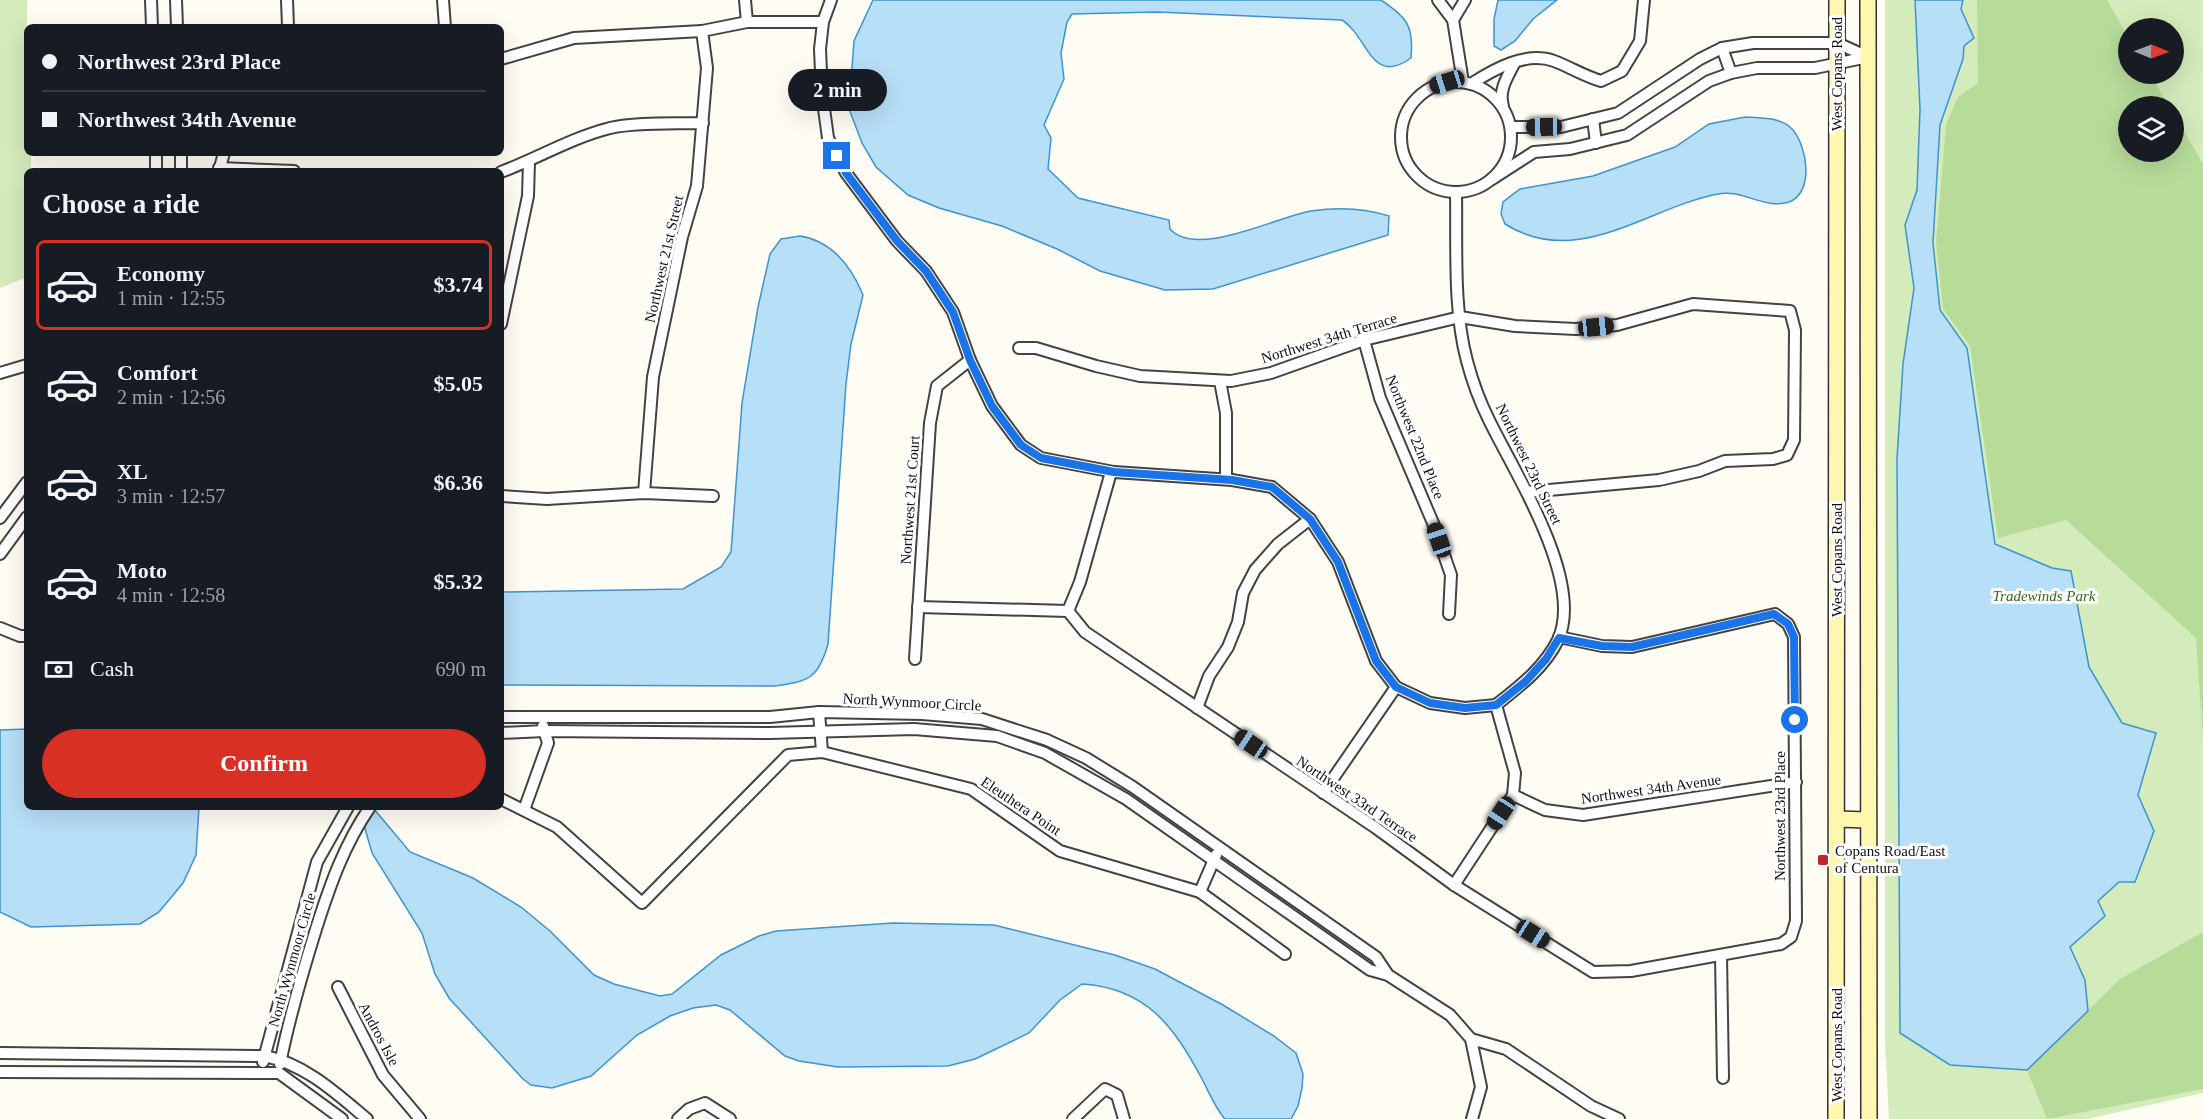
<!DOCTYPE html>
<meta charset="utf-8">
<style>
:root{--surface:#171b24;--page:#242831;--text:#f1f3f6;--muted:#9ea1a6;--line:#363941;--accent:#d93025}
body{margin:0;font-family:"Times New Roman",serif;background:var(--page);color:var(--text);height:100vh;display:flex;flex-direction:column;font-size:22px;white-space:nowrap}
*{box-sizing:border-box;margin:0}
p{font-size:20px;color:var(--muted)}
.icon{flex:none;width:33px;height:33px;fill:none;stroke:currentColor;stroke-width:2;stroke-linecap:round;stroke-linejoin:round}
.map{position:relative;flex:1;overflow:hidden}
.panel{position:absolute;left:24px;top:168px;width:480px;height:642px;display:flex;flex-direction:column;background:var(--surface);border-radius:9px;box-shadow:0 6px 24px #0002}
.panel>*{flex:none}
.banner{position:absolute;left:24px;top:24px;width:480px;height:132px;border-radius:9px;box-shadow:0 6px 24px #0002;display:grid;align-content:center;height:132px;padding:0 18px;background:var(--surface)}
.needle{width:39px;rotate:91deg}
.buttons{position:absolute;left:2118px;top:18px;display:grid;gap:12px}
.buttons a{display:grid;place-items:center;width:66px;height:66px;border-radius:50%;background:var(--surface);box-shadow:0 6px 24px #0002;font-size:30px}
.end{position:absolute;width:27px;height:27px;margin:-14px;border:8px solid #1a73e8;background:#fff;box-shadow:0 0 0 3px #fff}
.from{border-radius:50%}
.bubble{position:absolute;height:42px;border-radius:21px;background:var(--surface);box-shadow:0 6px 24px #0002;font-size:20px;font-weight:600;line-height:42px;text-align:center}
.car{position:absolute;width:18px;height:36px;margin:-18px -9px;border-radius:8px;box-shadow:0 0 4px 2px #0007;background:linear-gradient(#222 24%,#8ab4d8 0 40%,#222 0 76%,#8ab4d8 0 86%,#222 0)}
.banner b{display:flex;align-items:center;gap:21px;height:57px;font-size:22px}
.banner b+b{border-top:2px solid var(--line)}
.banner i{width:15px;height:15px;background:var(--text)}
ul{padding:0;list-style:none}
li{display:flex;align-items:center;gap:18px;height:90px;margin:0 12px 9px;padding:0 6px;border:3px solid transparent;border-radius:9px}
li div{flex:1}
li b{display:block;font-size:22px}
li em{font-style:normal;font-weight:600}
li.active{border-color:var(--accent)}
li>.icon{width:54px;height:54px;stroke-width:1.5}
h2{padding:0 18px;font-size:27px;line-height:72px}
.pay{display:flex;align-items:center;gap:15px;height:66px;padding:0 18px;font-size:22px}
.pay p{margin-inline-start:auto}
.cta{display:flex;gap:12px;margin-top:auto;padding:12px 18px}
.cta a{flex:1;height:69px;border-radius:36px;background:var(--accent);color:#fff;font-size:24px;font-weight:600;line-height:69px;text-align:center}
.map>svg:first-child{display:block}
.green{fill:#d4ebbb;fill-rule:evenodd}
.forest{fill:#b7dc9a}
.water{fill:#b7dff7;stroke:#3d94cf;stroke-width:1.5}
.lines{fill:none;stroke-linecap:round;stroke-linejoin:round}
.minor-casing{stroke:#434343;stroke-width:14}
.secondary-casing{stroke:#323232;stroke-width:18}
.minor{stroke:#fff;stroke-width:10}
.secondary{stroke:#fff7ae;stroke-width:15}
.route{stroke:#1a73e8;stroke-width:8}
.poi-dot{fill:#c2262c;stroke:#fff;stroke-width:2}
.labels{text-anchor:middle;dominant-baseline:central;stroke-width:6;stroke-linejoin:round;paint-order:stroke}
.street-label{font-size:15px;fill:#101010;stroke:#fff}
.park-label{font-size:15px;font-style:italic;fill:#2d691f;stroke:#fff}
.poi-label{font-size:15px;fill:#101010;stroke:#fff;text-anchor:start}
</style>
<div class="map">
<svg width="2203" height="1119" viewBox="0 0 2203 1119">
<rect width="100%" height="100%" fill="#fffdf3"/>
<!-- green -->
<g class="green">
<path d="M0,0H27V153H31V171H27V277L0,288Z"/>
<path d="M1885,0H2203V1093L2087,1119H1889L1885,1041ZM2128,28H2174V74H2128ZM2128,106H2174V152H2128Z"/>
</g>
<!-- forest -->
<g class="forest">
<path d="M1977,0H2107L2128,37V74H2150L2169,106H2128V152H2174V114L2203,164V739L2196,638L2066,520L1998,538L1970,346L1943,309L1936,242L1946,124L1958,97L1978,83Z"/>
<path d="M2203,932V1089L2047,1119L2027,1070L2120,979Z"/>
</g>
<!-- water -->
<g class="water">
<path d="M873,0H1381C1407,17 1414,26 1411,58C1371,87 1368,36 1342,20L1157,12L1072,14L1067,22L1061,53L1064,79L1044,125L1051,138L1048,169L1078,198L1169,220L1170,229C1197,259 1278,216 1311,211C1337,207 1364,208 1389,216L1388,235L1213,289L1165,290L1100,271L1057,249L1002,226L939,208L908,195L876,167L862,143L849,109L854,41Z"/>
<path d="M1498,0H1557L1533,19L1515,41L1501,50L1494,46V19Z"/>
<path d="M1915,0H1963L1961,9L1974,38L1964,46L1963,59L1940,125L1933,243L1940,310L1967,348L1995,544L2052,568L2071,571L2089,667L2122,723L2156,733L2138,795L2154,831L2135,882H2119L2098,901L2105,916L2070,947L2085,980L2088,1011L2027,1070L1950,1065L1900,1033L1897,459L1903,364L1914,288L1905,225L1917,190L1920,109Z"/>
<path d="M1745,117C1760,118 1781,117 1792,129C1807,145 1815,192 1789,202C1765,210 1743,189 1718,194C1648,207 1578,270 1505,224L1501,214L1503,202L1520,189L1593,176L1675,147L1709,124Z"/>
<path d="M800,236C832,241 851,266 863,295L851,344L846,384L828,644C818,679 809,681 775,686L501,685V592L683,589L721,567L731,552L742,403L758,307L770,254L781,239Z"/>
<path d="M27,729V807H199L196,855L183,883L159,912L140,924L31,927L0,912V730Z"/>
<path d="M374,809L410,852L473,878L521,907L550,931L594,975L614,984L660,996L672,994L721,955L759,936L776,931L893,923L994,925L1115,955L1155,969L1223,1005L1274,1036L1296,1053L1303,1074L1302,1088L1298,1106L1291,1119H1225C1215,1108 1209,1092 1202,1079C1174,1027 1147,988 1082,984L1060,1000L1029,1033L975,1059L948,1066L838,1067L799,1061L785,1056L730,1010L716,1005L693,1008L670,1016L637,1035L591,1076L552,1088L531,1085L523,1079L449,998L435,974L422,933L372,853L364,825Z"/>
</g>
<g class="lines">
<defs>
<g id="minor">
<path d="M151,0L152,27"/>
<path d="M176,0L177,27"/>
<path d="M287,0L288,27"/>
<path d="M443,0L445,27"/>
<path d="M745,0L747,22"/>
<path d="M831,0L823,22L820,49L822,94L828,138L846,173L897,241L926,271L953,312L970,360L992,406L1021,445L1041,458L1114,472L1232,480L1272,487L1310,519L1338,562L1376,661L1396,687L1430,703L1465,708L1496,705"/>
<path d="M1438,0L1453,20L1463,82"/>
<path d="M1453,20L1465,0"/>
<path d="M1722,48L1731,73"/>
<path d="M501,59L574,38L702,31L747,22H823"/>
<circle cx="1456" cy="137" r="55"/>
<path d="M1471,84C1494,69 1526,51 1554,61C1570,67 1584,76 1601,81L1622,71L1640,41L1644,0"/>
<path d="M1503,106C1498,90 1508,76 1515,62"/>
<path d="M1593,119L1596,143"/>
<path d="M1511,127H1561L1618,113L1700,59L1722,48L1753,43H1837L1868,57"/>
<path d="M156,153V171"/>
<path d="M181,153V171"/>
<path d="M219,168L294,171"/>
<path d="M219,171L224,153"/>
<path d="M501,172C538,158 571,138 610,128C637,122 675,124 703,123"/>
<path d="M1492,179L1534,152L1570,149L1627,135L1709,81L1731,73L1757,68H1815L1868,57"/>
<path d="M501,324L528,196L529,162"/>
<path d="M1364,340L1380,398L1433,523L1451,575L1449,614"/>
<path d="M1019,348H1036L1096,366L1140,376L1231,381L1271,373L1364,340L1460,317L1515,326L1576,329L1617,325L1693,304L1790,311L1795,330L1794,440L1787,455L1773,459L1725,461L1699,471L1659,480L1527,492"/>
<path d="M0,373L27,365"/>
<path d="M1220,381L1226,413V479"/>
<path d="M644,493L653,377L682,237L697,186L707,68L702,31"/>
<path d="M501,496L547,499L644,493L713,496"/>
<path d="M0,518L27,482"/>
<path d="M0,554L27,517"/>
<path d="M918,607L1068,611L1085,632L1376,828L1454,885L1593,972L1631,971L1781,944L1791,937L1796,921L1794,637L1788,624L1775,614L1632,647L1602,646L1559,637"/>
<path d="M1068,611L1080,582L1111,472"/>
<path d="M0,628L20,636H27"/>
<path d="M915,659L930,423L937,386L970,360"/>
<path d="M1197,708L1209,676L1228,647L1238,622L1243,593L1255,570L1278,544L1310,519"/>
<path d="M819,712L822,752"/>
<path d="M501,717H770L819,712L922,714L982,719L1047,740L1086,758L1133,787L1376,957L1388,975"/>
<path d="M501,733L545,731L770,733L914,729L997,736L1045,753L1126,799L1370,970L1388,975L1450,1015L1471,1039L1481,1087L1472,1119"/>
<path d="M1323,793L1396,687"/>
<path d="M1513,795L1545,810L1583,815L1796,782"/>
<path d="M501,799L557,827L642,903L788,755L822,752L971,789L1060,851L1200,892L1216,855"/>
<path d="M524,810L548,743L543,726"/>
<path d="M1454,885L1513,795L1515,773L1496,705C1520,686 1544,668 1558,640C1585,581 1514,472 1489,420C1480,402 1472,380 1467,361C1453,310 1457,245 1456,193"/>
<path d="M1200,892L1285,954"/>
<path d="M1721,955L1723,1078"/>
<path d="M338,987L383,1075L420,1119"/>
<path d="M1471,1039L1506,1049L1591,1106L1619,1119"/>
<path d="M0,1053L264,1056C304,1063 337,1094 367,1119"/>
<path d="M263,1062L317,862L348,807"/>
<path d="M280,1064C289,1018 302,974 316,929C330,885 344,845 370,807"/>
<path d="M0,1072L279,1073L342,1119"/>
<path d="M678,1119L689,1109L705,1103L730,1119"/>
<path d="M1073,1119L1105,1089L1117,1095L1124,1119"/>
</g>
<g id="secondary">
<path d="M1868,0L1869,1119"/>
<path d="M1837,819L1868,820"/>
<path d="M1836,1119L1837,0"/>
</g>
</defs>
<!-- minor casing -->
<use href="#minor" class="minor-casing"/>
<!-- secondary casing -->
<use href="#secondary" class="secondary-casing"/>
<!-- minor -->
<use href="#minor" class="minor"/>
<!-- secondary -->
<use href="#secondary" class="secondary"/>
</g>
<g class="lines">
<!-- route -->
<path class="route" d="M837,156L846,173L897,241L926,271L953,312L970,360L992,406L1021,445L1041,458L1114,472L1232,480L1272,487L1310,519L1338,562L1376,661L1396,687L1430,703L1465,708L1496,705L1525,682L1546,659L1559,638L1602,646L1632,647L1774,614L1788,624L1794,637L1795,720"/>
</g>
<!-- markers -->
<rect class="poi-dot" x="1817" y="854" width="12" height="12" rx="3"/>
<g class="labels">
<!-- street labels -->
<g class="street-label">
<text transform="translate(1837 74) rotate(-90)">West Copans Road</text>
<text transform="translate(664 259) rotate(-77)">Northwest 21st Street</text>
<text transform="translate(1329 338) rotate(-17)">Northwest 34th Terrace</text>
<text transform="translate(1415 437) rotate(68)">Northwest 22nd Place</text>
<text transform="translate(1529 464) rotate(64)">Northwest 23rd Street</text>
<text transform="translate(910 500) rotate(-86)">Northwest 21st Court</text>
<text transform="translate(1837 560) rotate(-90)">West Copans Road</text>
<text transform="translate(912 702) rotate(3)">North Wynmoor Circle</text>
<text transform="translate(1651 789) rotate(-8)">Northwest 34th Avenue</text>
<text transform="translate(1357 799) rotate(34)">Northwest 33rd Terrace</text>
<text transform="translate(1021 806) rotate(34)">Eleuthera Point</text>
<text transform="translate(1780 816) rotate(-90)">Northwest 23rd Place</text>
<text transform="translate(292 960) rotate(-74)">North Wynmoor Circle</text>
<text transform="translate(379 1034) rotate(62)">Andros Isle</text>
<text transform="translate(1837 1045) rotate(-90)">West Copans Road</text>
</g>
<!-- park labels -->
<g class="park-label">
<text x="2044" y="596">Tradewinds Park</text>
</g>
<!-- poi labels -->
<g class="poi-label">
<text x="1835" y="851">Copans Road/East<tspan x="1835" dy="17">of Centura</tspan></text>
</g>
</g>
</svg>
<div class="buttons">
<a><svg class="needle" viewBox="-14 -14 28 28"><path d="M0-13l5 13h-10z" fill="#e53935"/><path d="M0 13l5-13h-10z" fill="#9ea1a6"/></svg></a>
<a><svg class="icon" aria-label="layers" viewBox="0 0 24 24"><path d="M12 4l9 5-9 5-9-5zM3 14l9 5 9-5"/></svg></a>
</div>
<i class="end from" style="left:1795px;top:720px"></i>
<i class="end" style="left:837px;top:156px"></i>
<div class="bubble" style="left:788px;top:69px;width:99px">2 min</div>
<i class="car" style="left:1447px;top:82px;rotate:253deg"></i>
<i class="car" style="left:1544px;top:127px;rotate:269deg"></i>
<i class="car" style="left:1596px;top:327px;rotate:84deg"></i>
<i class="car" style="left:1439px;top:540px;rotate:341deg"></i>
<i class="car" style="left:1251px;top:744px;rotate:304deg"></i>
<i class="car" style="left:1501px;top:813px;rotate:213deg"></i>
<i class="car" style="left:1533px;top:934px;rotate:122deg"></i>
<div class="banner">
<b><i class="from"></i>Northwest 23rd Place</b>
<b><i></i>Northwest 34th Avenue</b>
</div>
<section class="panel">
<h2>Choose a ride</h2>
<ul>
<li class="active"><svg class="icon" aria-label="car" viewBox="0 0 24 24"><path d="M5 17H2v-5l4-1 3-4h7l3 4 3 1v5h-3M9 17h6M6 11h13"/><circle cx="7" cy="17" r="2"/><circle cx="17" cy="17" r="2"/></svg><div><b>Economy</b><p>1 min · 12:55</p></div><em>$3.74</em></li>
<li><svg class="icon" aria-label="car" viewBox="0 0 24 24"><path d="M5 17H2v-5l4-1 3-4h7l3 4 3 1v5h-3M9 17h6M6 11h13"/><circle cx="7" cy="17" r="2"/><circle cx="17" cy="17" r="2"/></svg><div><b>Comfort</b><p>2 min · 12:56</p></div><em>$5.05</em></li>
<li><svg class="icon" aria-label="car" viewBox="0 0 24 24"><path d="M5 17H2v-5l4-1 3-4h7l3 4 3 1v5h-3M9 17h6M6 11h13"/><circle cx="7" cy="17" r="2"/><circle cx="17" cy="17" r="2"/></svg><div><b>XL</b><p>3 min · 12:57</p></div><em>$6.36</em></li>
<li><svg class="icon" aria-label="car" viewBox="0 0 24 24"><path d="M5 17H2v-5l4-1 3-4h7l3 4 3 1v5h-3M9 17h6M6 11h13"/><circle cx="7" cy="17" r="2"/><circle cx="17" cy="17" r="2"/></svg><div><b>Moto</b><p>4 min · 12:58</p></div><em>$5.32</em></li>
</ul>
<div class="pay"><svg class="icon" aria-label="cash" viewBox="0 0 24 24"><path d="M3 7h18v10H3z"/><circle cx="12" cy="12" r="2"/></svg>Cash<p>690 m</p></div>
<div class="cta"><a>Confirm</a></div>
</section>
</div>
